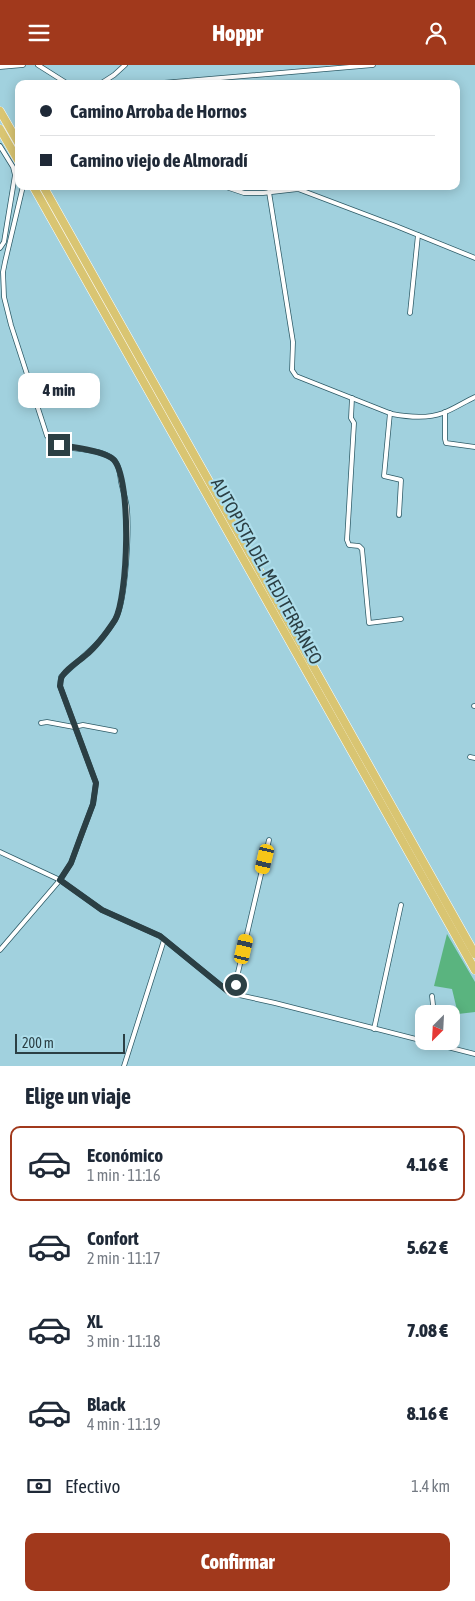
<!DOCTYPE html>
<html lang="es">
<meta charset="utf-8">
<style>
:root{--surface:#fff;--page:#f6f6f7;--text:#1f2937;--muted:#747a83;--line:#e0e1e3;--accent:#a1391c}
body{margin:0;font-family:"Asap Condensed",sans-serif;background:var(--page);color:var(--text);height:100vh;display:flex;flex-direction:column;font-size:19px;white-space:nowrap}
*{box-sizing:border-box;margin:0}
p{font-size:16px;color:var(--muted)}
.icon{flex:none;width:28px;height:28px;fill:none;stroke:currentColor;stroke-width:2;stroke-linecap:round;stroke-linejoin:round}
.map{position:relative;height:1001px;overflow:hidden}
.panel{display:flex;flex-direction:column;background:var(--surface);flex:1}
.panel>*{flex:none}
.banner{position:absolute;left:15px;top:15px;width:445px;height:110px;border-radius:10px;box-shadow:0 2px 12px #0003;display:grid;align-content:center;height:110px;padding:0 25px;background:var(--surface)}
.needle{width:32px;rotate:204deg}
.buttons{position:absolute;left:415px;top:940px;display:grid;gap:10px}
.buttons a{display:grid;place-items:center;width:45px;height:45px;border-radius:10px;background:var(--surface);box-shadow:0 2px 12px #0003;font-size:25px}
.scale{position:absolute;left:15px;bottom:12px;width:110px;box-sizing:border-box;padding-left:5px;border:2px solid #2b3f44;border-top:0;font-size:14px;line-height:18px;white-space:nowrap;color:#2b3f44;-webkit-text-stroke:4px #aedeeb;paint-order:stroke}
.end{position:absolute;width:22px;height:22px;margin:-11px;border:6px solid #2b3f44;background:#fff;box-shadow:0 0 0 2px #fff}
.from{border-radius:50%}
.bubble{position:absolute;height:35px;border-radius:10px;background:var(--surface);box-shadow:0 2px 12px #0003;font-size:16px;font-weight:800;line-height:35px;text-align:center}
.car{position:absolute;width:15px;height:30px;margin:-15px -8px;border-radius:6px;box-shadow:0 0 4px 1px #0007;background:linear-gradient(#f5c518 24%,#345 0 40%,#f5c518 0 76%,#345 0 86%,#f5c518 0)}
.banner b{display:flex;align-items:center;gap:18px;height:48px;font-size:19px}
.banner b+b{border-top:1px solid var(--line)}
.banner i{width:12px;height:12px;background:var(--text)}
ul{padding:0;list-style:none}
li{display:flex;align-items:center;gap:15px;height:75px;margin:0 10px 8px;padding:0 15px;border:2px solid transparent;border-radius:10px}
li div{flex:1}
li b{display:block;font-size:19px}
li em{font-style:normal;font-weight:800}
li.current{border-color:var(--accent)}
li>.icon{width:45px;height:45px;stroke-width:1.5}
h2{padding:0 25px;font-size:22px;line-height:60px}
.pay{display:flex;align-items:center;gap:12px;height:55px;padding:0 25px;font-size:19px}
.pay p{margin-inline-start:auto}
.primary-button{display:flex;gap:10px;margin-top:auto;padding:10px 25px}
.primary-button a{flex:1;height:58px;border-radius:10px;background:var(--accent);color:#fff;font-size:20px;font-weight:800;line-height:58px;text-align:center}
header{display:flex;justify-content:space-between;align-items:center;height:65px;padding:0 25px;background:var(--accent);color:#fff;font-size:22px;font-weight:800}
.map>svg:first-child{display:block}
.green{fill:#5ab47f}
.lines{fill:none;stroke-linecap:round;stroke-linejoin:round}
.street-casing{stroke:#2e5b67;stroke-width:5.5}
.highway-casing{stroke:#fff;stroke-width:9}
.street{stroke:#fff;stroke-width:4}
.highway{stroke:#d9c572;stroke-width:8}
.route{stroke:#2b3f44;stroke-width:6}
.labels{text-anchor:middle;dominant-baseline:central;stroke-width:4.5;stroke-linejoin:round;paint-order:stroke}
.street-label{font-size:18px;fill:#2b3f44;stroke:#aedeeb}
</style>
<header><svg class="icon" aria-label="menu" viewBox="0 0 24 24"><path d="M4 6h16M4 12h16M4 18h16"/></svg>Hoppr<svg class="icon" aria-label="person" viewBox="0 0 24 24"><circle cx="12" cy="8" r="4"/><path d="M4 21q1-7 8-7t8 7"/></svg></header>
<div class="map">
<svg width="475" height="1001" viewBox="0 0 475 1001">
<rect width="100%" height="100%" fill="#a1d1de"/>
<!-- green -->
<path class="green" d="M447,869L475,917V947L458,949L452,924L434,921Z"/>
<g class="lines">
<defs>
<g id="street">
<path d="M38,0L68,19"/>
<path d="M0,2L23,0"/>
<path d="M100,19L114,10L125,0"/>
<path d="M150,19L373,0"/>
<path d="M0,81L13,102L15,110L4,177L0,183"/>
<path d="M223,121L244,128H263L298,124L396,161L475,193"/>
<path d="M269,127L293,277L292,305L296,311L392,349C408,352 427,354 443,348C454,344 464,337 475,332"/>
<path d="M410,248L418,170"/>
<path d="M352,333L351,353L354,358L347,475L349,480L359,481L362,484L369,558L401,554"/>
<path d="M445,347V374L446,378L475,382"/>
<path d="M390,348L384,411L401,415L399,450"/>
<path d="M474,641H475"/>
<path d="M41,658L47,657L74,662L83,660L115,666"/>
<path d="M470,692L475,693"/>
<path d="M0,787L60,815L102,845L160,871L230,928L275,938L475,989"/>
<path d="M0,885L60,815L71,798L93,739L96,718L60,621L61,612C80,593 103,578 116,553C126,534 129,466 127,443C126,435 123,426 121,417C120,409 119,398 112,393C93,380 63,389 47,371L11,260L4,232L3,207L5,197L23,121"/>
<path d="M233,929L269,775"/>
<path d="M432,931L434,949"/>
<path d="M374,964L401,840"/>
<path d="M124,1001L164,875"/>
</g>
<g id="highway">
<path d="M0,46L19,79"/>
<path d="M0,64L19,97"/>
<path d="M33,121L475,905"/>
<path d="M43,121L475,889"/>
</g>
</defs>
<!-- street casing -->
<use href="#street" class="street-casing"/>
<!-- highway casing -->
<use href="#highway" class="highway-casing"/>
<!-- street -->
<use href="#street" class="street"/>
<!-- highway -->
<use href="#highway" class="highway"/>
</g>
<g class="lines">
<!-- route -->
<path class="route" d="M59,380C72,382 106,386 114,395C132,416 128,532 115,555C107,567 97,581 86,590C78,597 69,602 63,610C60,613 61,617 60,621L96,718L93,739L82,768L71,798L60,815L102,845L160,871L230,928L233,929L236,920"/>
</g>
<g class="labels">
<!-- street labels -->
<g class="street-label">
<text transform="translate(267 506) rotate(61)">AUTOPISTA DEL MEDITERRÁNEO</text>
</g>
</g>
</svg>
<div class="buttons">
<a><svg class="needle" viewBox="-14 -14 28 28"><path d="M0-13l5 13h-10z" fill="#e53935"/><path d="M0 13l5-13h-10z" fill="#747a83"/></svg></a>
</div>
<div class="scale">200 m</div>
<i class="end from" style="left:236px;top:920px"></i>
<i class="end" style="left:59px;top:380px"></i>
<div class="bubble" style="left:18px;top:308px;width:82px">4 min</div>
<i class="car" style="left:265px;top:794px;rotate:193deg"></i>
<i class="car" style="left:244px;top:884px;rotate:13deg"></i>
<div class="banner">
<b><i class="from"></i>Camino Arroba de Hornos</b>
<b><i></i>Camino viejo de Almoradí</b>
</div>
</div>
<section class="panel">
<h2>Elige un viaje</h2>
<ul>
<li class="current"><svg class="icon" aria-label="car" viewBox="0 0 24 24"><path d="M5 17H2v-5l4-1 3-4h7l3 4 3 1v5h-3M9 17h6M6 11h13"/><circle cx="7" cy="17" r="2"/><circle cx="17" cy="17" r="2"/></svg><div><b>Económico</b><p>1 min · 11:16</p></div><em>4.16 €</em></li>
<li><svg class="icon" aria-label="car" viewBox="0 0 24 24"><path d="M5 17H2v-5l4-1 3-4h7l3 4 3 1v5h-3M9 17h6M6 11h13"/><circle cx="7" cy="17" r="2"/><circle cx="17" cy="17" r="2"/></svg><div><b>Confort</b><p>2 min · 11:17</p></div><em>5.62 €</em></li>
<li><svg class="icon" aria-label="car" viewBox="0 0 24 24"><path d="M5 17H2v-5l4-1 3-4h7l3 4 3 1v5h-3M9 17h6M6 11h13"/><circle cx="7" cy="17" r="2"/><circle cx="17" cy="17" r="2"/></svg><div><b>XL</b><p>3 min · 11:18</p></div><em>7.08 €</em></li>
<li><svg class="icon" aria-label="car" viewBox="0 0 24 24"><path d="M5 17H2v-5l4-1 3-4h7l3 4 3 1v5h-3M9 17h6M6 11h13"/><circle cx="7" cy="17" r="2"/><circle cx="17" cy="17" r="2"/></svg><div><b>Black</b><p>4 min · 11:19</p></div><em>8.16 €</em></li>
</ul>
<div class="pay"><svg class="icon" aria-label="cash" viewBox="0 0 24 24"><path d="M3 7h18v10H3z"/><circle cx="12" cy="12" r="2"/></svg>Efectivo<p>1.4 km</p></div>
<div class="primary-button"><a>Confirmar</a></div>
</section>
